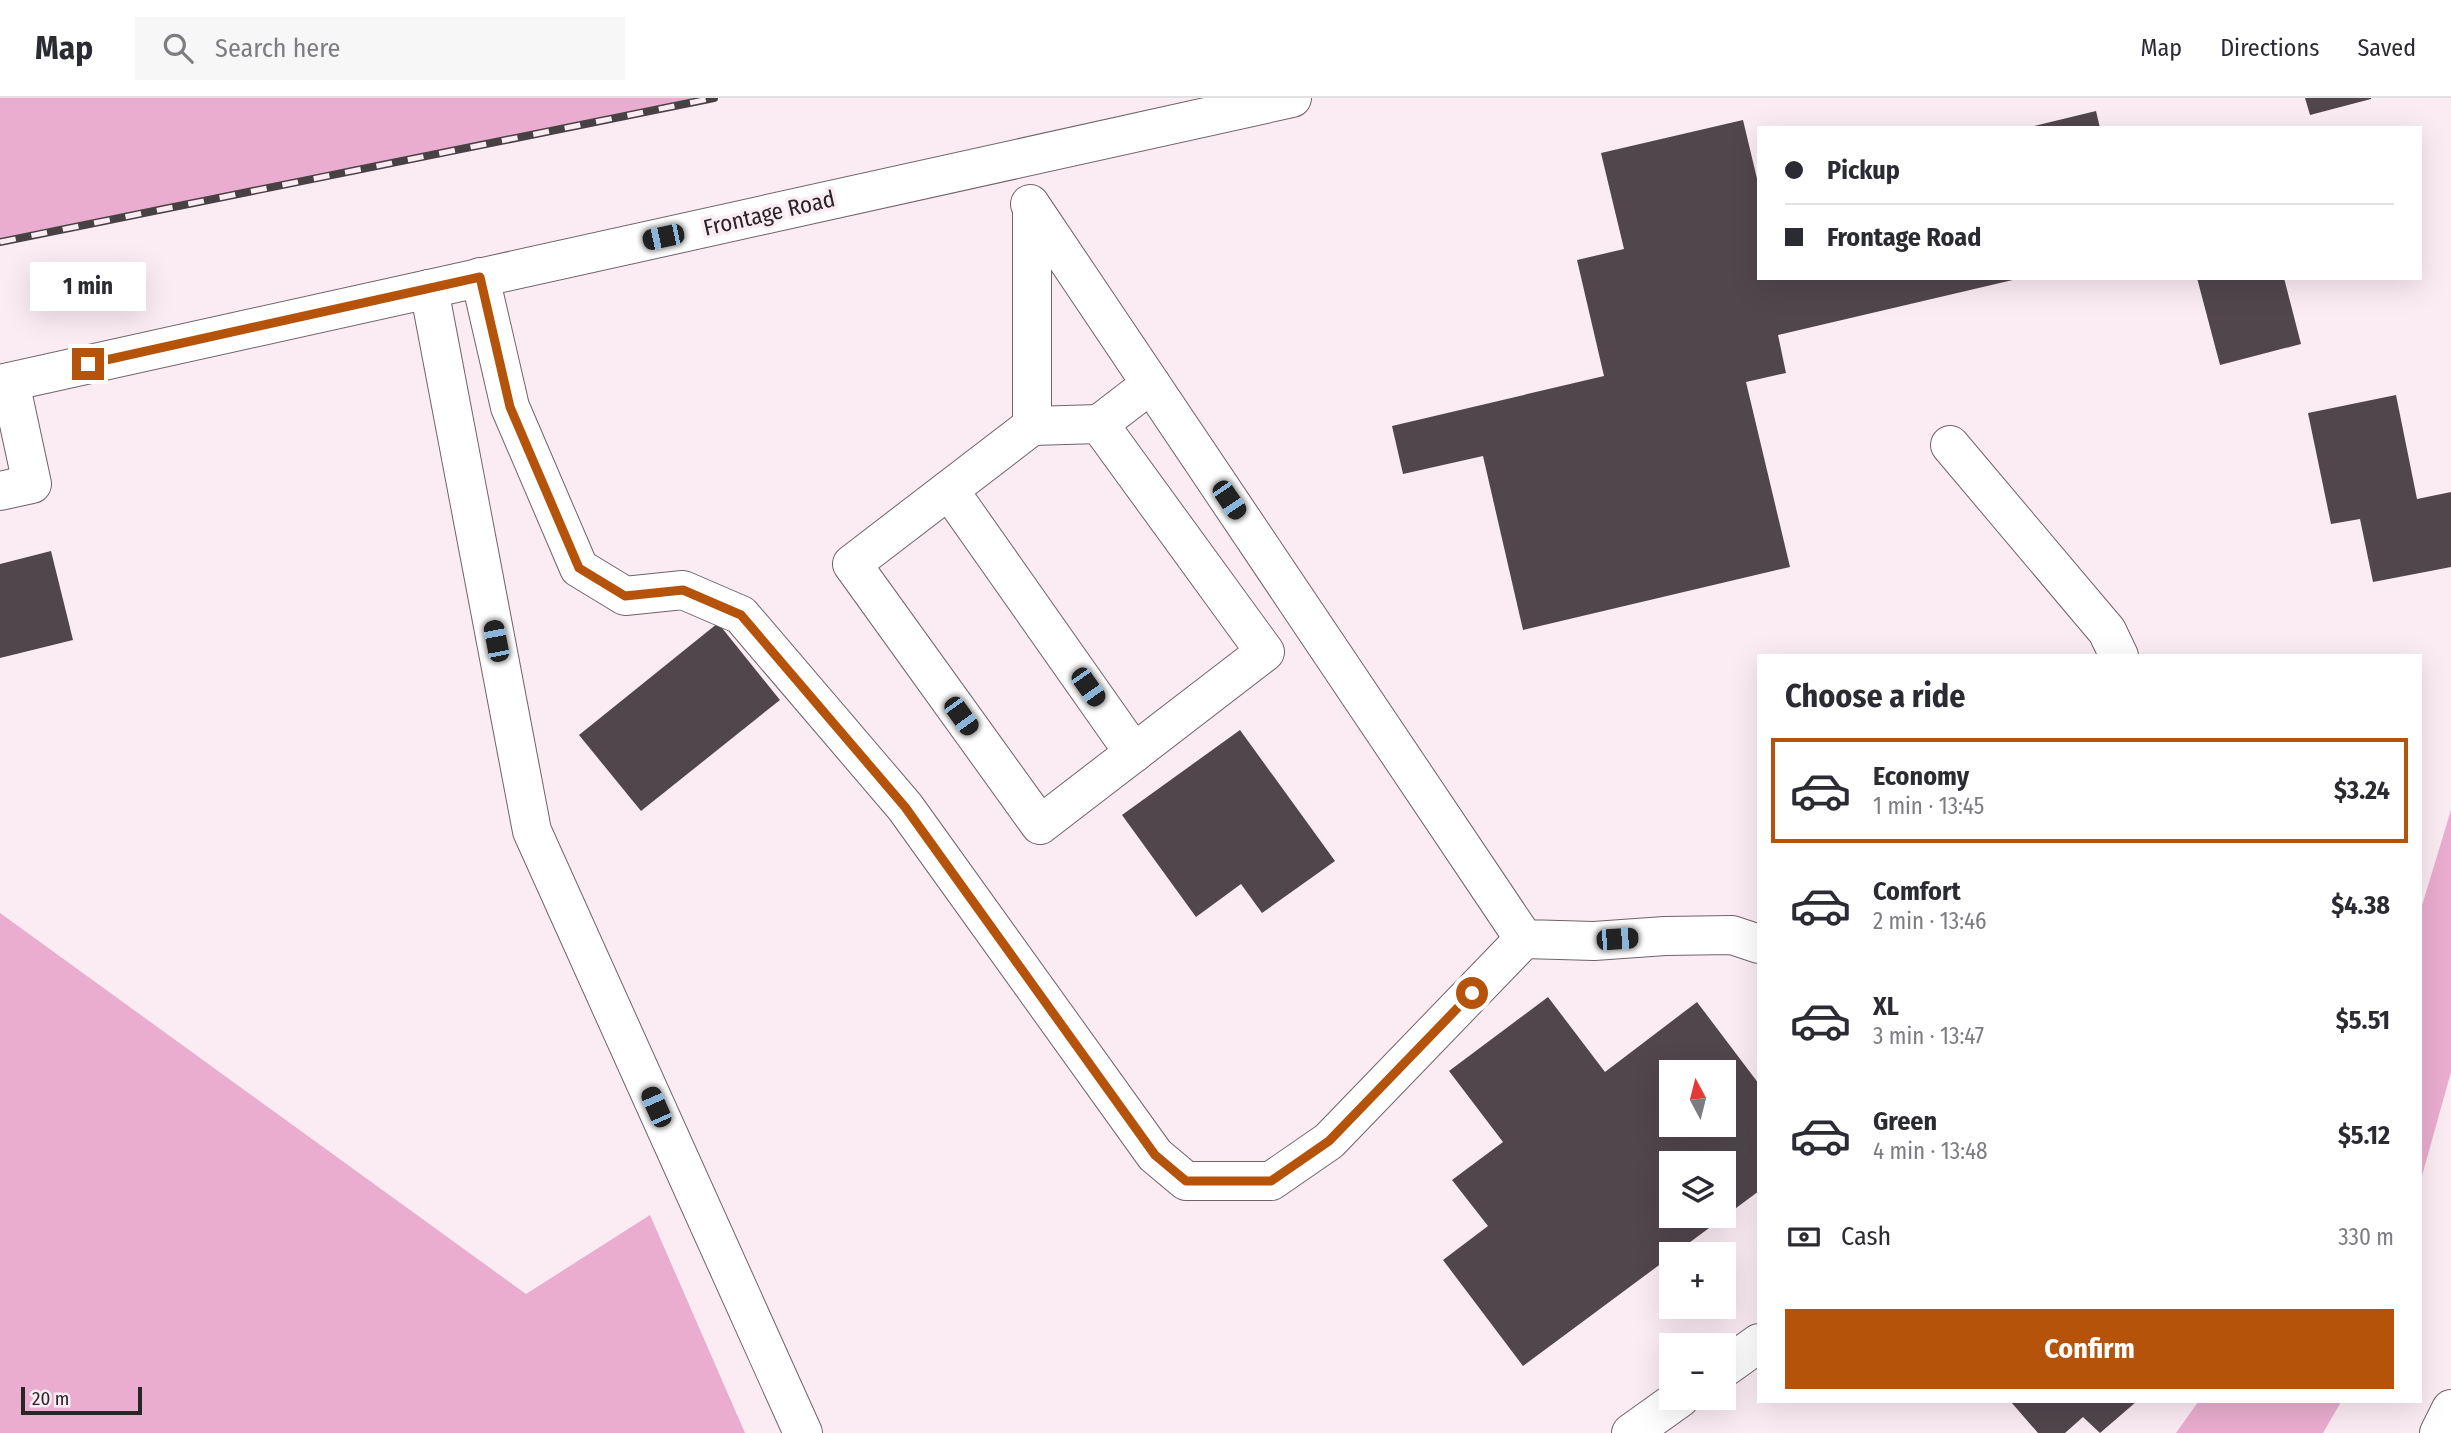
<!DOCTYPE html>
<meta charset="utf-8">
<style>
:root{--surface:#fff;--page:#f7f7f7;--text:#2b2b33;--muted:#7c7c81;--line:#e1e1e2;--accent:#b45309}
body{margin:0;font-family:"Fira Sans Condensed",sans-serif;background:var(--page);color:var(--text);height:100vh;display:flex;flex-direction:column;font-size:26px;white-space:nowrap}
*{box-sizing:border-box;margin:0}
p{font-size:23px;color:var(--muted)}
.icon{flex:none;width:38px;height:38px;fill:none;stroke:currentColor;stroke-width:2;stroke-linecap:round;stroke-linejoin:round}
.map{position:relative;flex:1;overflow:hidden}
.drawer{position:absolute;left:1757px;top:556px;width:665px;height:749px;display:flex;flex-direction:column;background:var(--surface);border-radius:0px;box-shadow:0 7px 28px #0002}
.drawer>*{flex:none}
.banner{position:absolute;left:1757px;top:28px;width:665px;height:154px;border-radius:0px;box-shadow:0 7px 28px #0002;display:grid;align-content:center;height:154px;padding:0 28px;background:var(--surface)}
.needle{width:46px;rotate:353deg}
.fabs{position:absolute;left:1659px;top:962px;display:grid;gap:14px}
.fabs a{display:grid;place-items:center;width:77px;height:77px;border-radius:0px;background:var(--surface);box-shadow:0 7px 28px #0002;font-size:35px}
.scale{position:absolute;left:21px;bottom:18px;width:121px;box-sizing:border-box;padding-left:7px;border:4px solid #2a2427;border-top:0;font-size:19px;line-height:24px;white-space:nowrap;color:#2a2427;-webkit-text-stroke:5px #fbebf3;paint-order:stroke}
.end{position:absolute;width:32px;height:32px;margin:-16px;border:9px solid #b45309;background:#fff;box-shadow:0 0 0 4px #fff}
.from{border-radius:50%}
.bubble{position:absolute;height:49px;border-radius:0px;background:var(--surface);box-shadow:0 7px 28px #0002;font-size:23px;font-weight:700;line-height:49px;text-align:center}
.car{position:absolute;width:21px;height:42px;margin:-21px -10px;border-radius:9px;box-shadow:0 0 5px 2px #0007;background:linear-gradient(#222 24%,#8ab4d8 0 40%,#222 0 76%,#8ab4d8 0 86%,#222 0)}
.banner b{display:flex;align-items:center;gap:24px;height:66px;font-size:26px}
.banner b+b{border-top:2px solid var(--line)}
.banner i{width:18px;height:18px;background:var(--text)}
ul{padding:0;list-style:none}
li{display:flex;align-items:center;gap:21px;height:105px;margin:0 14px 10px;padding:0 14px;border:4px solid transparent;border-radius:0px}
li div{flex:1}
li b{display:block;font-size:26px}
li em{font-style:normal;font-weight:700}
li.on{border-color:var(--accent)}
li>.icon{width:63px;height:63px;stroke-width:1.5}
h2{padding:0 28px;font-size:32px;line-height:84px}
.pay{display:flex;align-items:center;gap:18px;height:77px;padding:0 28px;font-size:26px}
.pay p{margin-inline-start:auto}
.button{display:flex;gap:14px;margin-top:auto;padding:14px 28px}
.button a{flex:1;height:80px;border-radius:0px;background:var(--accent);color:#fff;font-size:28px;font-weight:700;line-height:80px;text-align:center}
header{display:flex;align-items:center;gap:42px;box-sizing:border-box;height:98px;padding:0 35px;background:var(--surface);border-bottom:2px solid var(--line)}
header strong{font-size:33px}
nav{display:flex;gap:38px;margin-inline-start:auto;font-size:24px}
.search{width:490px;height:63px;background:var(--page);display:flex;align-items:center;gap:18px;box-sizing:border-box;padding:0 24px;border-radius:0px;color:var(--muted);font-size:26px}
.map>svg:first-child{display:block}
.green{fill:#eaadcf}
.building{fill:#52464d;fill-rule:evenodd}
.lines{fill:none;stroke-linecap:round;stroke-linejoin:round}
.minor-casing{stroke:#70636a;stroke-width:40}
.highway-casing{stroke:#70636a;stroke-width:40}
.minor{stroke:#fff;stroke-width:38}
.highway{stroke:#fff;stroke-width:38}
.rail-casing{stroke:#484144;stroke-width:8}
.rail{stroke:#fbebf3;stroke-width:5;stroke-dasharray:16;stroke-linecap:butt}
.route{stroke:#b45309;stroke-width:9}
.labels{text-anchor:middle;dominant-baseline:central;stroke-width:7;stroke-linejoin:round;paint-order:stroke}
.street-label{font-size:23px;fill:#2a2427;stroke:#fbebf3}
</style>
<header>
<strong>Map</strong>
<div class="search"><svg class="icon" aria-label="search" viewBox="0 0 24 24"><circle cx="10" cy="10" r="6"/><path d="M15 15l6 6"/></svg>Search here</div>
<nav><a>Map</a><a>Directions</a><a>Saved</a></nav>
</header>
<div class="map">
<svg width="2451" height="1335" viewBox="0 0 2451 1335">
<rect width="100%" height="100%" fill="#fbebf3"/>
<!-- green -->
<g class="green">
<path d="M0,0H705L0,140Z"/>
<path d="M2451,712V974L2420,1085V814Z"/>
<path d="M0,815L526,1196L650,1117L745,1335H0Z"/>
<path d="M2198,1304H2341L2323,1335H2176Z"/>
</g>
<!-- building -->
<g class="building">
<path d="M2305,0H2371V1L2310,17Z"/>
<path d="M2096,13L2100,30H2030V29Z"/>
<path d="M1743,22L1759,89V180L2017,181L1778,237L1786,275L1746,284L1790,469L1523,532L1483,358L1403,376L1392,328L1604,278L1577,162L1624,151L1601,55Z"/>
<path d="M2197,180H2284L2301,246L2220,267Z"/>
<path d="M2396,297L2417,401L2451,394V469L2373,484L2360,421L2331,426L2308,315Z"/>
<path d="M51,453L73,542L0,560V466Z"/>
<path d="M718,525L780,602L641,713L579,637Z"/>
<path d="M1240,632L1335,763L1262,815L1241,786L1196,819L1122,717Z"/>
<path d="M1548,899L1605,974L1697,904L1759,986V1093L1523,1268L1443,1162L1488,1128L1452,1082L1503,1044L1449,973ZM1671,975H1724V1027H1671ZM1671,1066H1724V1118H1671Z"/>
<path d="M2011,1304H2136L2100,1335L2083,1319L2065,1335H2038Z"/>
</g>
<g class="lines">
<defs>
<g id="minor">
<path d="M1030,106L1524,841L1594,843L1665,838L1732,837L1759,846"/>
<path d="M1032,110V328L852,466L1040,727L1265,554L1099,326L1151,286"/>
<path d="M480,179L510,309L579,470L625,498L683,492L741,517L905,709L1155,1057L1186,1083H1271L1329,1043L1524,841"/>
<path d="M429,191L532,733L803,1335"/>
<path d="M0,286L1292,0"/>
<path d="M1032,328L1099,326"/>
<path d="M1950,347L2107,533L2119,558"/>
<path d="M949,392L1134,655"/>
<path d="M0,393L32,386L10,284"/>
<path d="M1724,1270L1759,1245"/>
<path d="M1631,1335L1680,1300"/>
</g>
<path id="highway" d="M2439,1335L2451,1311"/>
</defs>
<!-- minor casing -->
<use href="#minor" class="minor-casing"/>
<!-- highway casing -->
<use href="#highway" class="highway-casing"/>
<!-- minor -->
<use href="#minor" class="minor"/>
<!-- highway -->
<use href="#highway" class="highway"/>
<defs>
<path id="rail" d="M0,144L714,0"/>
</defs>
<!-- rail casing -->
<use href="#rail" class="rail-casing"/>
<!-- rail -->
<use href="#rail" class="rail"/>
</g>
<g class="lines">
<!-- route -->
<path class="route" d="M88,266L480,179L510,309L579,470L625,498L683,492L741,517L905,709L1155,1057L1186,1083H1271L1329,1043L1472,895"/>
</g>
<g class="labels">
<!-- street labels -->
<g class="street-label">
<text transform="translate(769 115) rotate(-13)">Frontage Road</text>
</g>
</g>
</svg>
<div class="fabs">
<a><svg class="needle" viewBox="-14 -14 28 28"><path d="M0-13l5 13h-10z" fill="#e53935"/><path d="M0 13l5-13h-10z" fill="#7c7c81"/></svg></a>
<a><svg class="icon" aria-label="layers" viewBox="0 0 24 24"><path d="M12 4l9 5-9 5-9-5zM3 14l9 5 9-5"/></svg></a>
<a>+</a>
<a>−</a>
</div>
<div class="scale">20 m</div>
<i class="end from" style="left:1472px;top:895px"></i>
<i class="end" style="left:88px;top:266px"></i>
<div class="bubble" style="left:30px;top:164px;width:116px">1 min</div>
<i class="car" style="left:663px;top:139px;rotate:258deg"></i>
<i class="car" style="left:1229px;top:402px;rotate:146deg"></i>
<i class="car" style="left:496px;top:543px;rotate:349deg"></i>
<i class="car" style="left:1088px;top:589px;rotate:145deg"></i>
<i class="car" style="left:961px;top:618px;rotate:144deg"></i>
<i class="car" style="left:1617px;top:841px;rotate:86deg"></i>
<i class="car" style="left:656px;top:1009px;rotate:336deg"></i>
<div class="banner">
<b><i class="from"></i>Pickup</b>
<b><i></i>Frontage Road</b>
</div>
<section class="drawer">
<h2>Choose a ride</h2>
<ul>
<li class="on"><svg class="icon" aria-label="car" viewBox="0 0 24 24"><path d="M5 17H2v-5l4-1 3-4h7l3 4 3 1v5h-3M9 17h6M6 11h13"/><circle cx="7" cy="17" r="2"/><circle cx="17" cy="17" r="2"/></svg><div><b>Economy</b><p>1 min · 13:45</p></div><em>$3.24</em></li>
<li><svg class="icon" aria-label="car" viewBox="0 0 24 24"><path d="M5 17H2v-5l4-1 3-4h7l3 4 3 1v5h-3M9 17h6M6 11h13"/><circle cx="7" cy="17" r="2"/><circle cx="17" cy="17" r="2"/></svg><div><b>Comfort</b><p>2 min · 13:46</p></div><em>$4.38</em></li>
<li><svg class="icon" aria-label="car" viewBox="0 0 24 24"><path d="M5 17H2v-5l4-1 3-4h7l3 4 3 1v5h-3M9 17h6M6 11h13"/><circle cx="7" cy="17" r="2"/><circle cx="17" cy="17" r="2"/></svg><div><b>XL</b><p>3 min · 13:47</p></div><em>$5.51</em></li>
<li><svg class="icon" aria-label="car" viewBox="0 0 24 24"><path d="M5 17H2v-5l4-1 3-4h7l3 4 3 1v5h-3M9 17h6M6 11h13"/><circle cx="7" cy="17" r="2"/><circle cx="17" cy="17" r="2"/></svg><div><b>Green</b><p>4 min · 13:48</p></div><em>$5.12</em></li>
</ul>
<div class="pay"><svg class="icon" aria-label="cash" viewBox="0 0 24 24"><path d="M3 7h18v10H3z"/><circle cx="12" cy="12" r="2"/></svg>Cash<p>330 m</p></div>
<div class="button"><a>Confirm</a></div>
</section>
</div>
